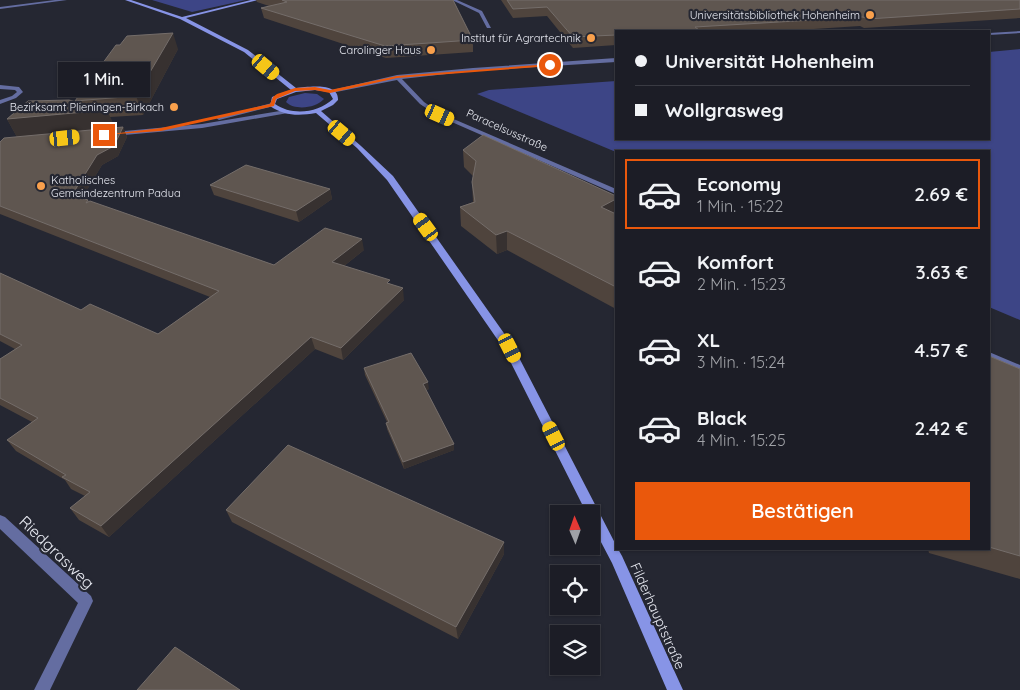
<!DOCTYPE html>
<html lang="de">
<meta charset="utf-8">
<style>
:root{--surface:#1c1d26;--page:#25262e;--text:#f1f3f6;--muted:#a0a2a7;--line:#3a3b43;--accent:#ea580c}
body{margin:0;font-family:Quicksand,sans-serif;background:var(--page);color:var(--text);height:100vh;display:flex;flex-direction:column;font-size:19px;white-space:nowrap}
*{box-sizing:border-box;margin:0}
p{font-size:16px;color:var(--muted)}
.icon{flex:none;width:28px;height:28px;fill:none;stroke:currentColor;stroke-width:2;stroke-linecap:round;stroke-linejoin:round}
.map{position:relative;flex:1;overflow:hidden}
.drawer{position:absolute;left:615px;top:150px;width:375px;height:400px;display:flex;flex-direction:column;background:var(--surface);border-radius:0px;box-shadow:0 1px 4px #0004,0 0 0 1px var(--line)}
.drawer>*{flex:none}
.hud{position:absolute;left:615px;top:30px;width:375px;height:110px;border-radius:0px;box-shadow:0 1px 4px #0004,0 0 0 1px var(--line);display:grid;align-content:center;height:110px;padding:0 20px;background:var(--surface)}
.needle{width:32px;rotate:358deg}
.buttons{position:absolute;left:550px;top:505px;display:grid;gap:10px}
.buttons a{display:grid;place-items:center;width:50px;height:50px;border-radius:0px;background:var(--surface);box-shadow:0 1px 4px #0004,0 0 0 1px var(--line);font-size:25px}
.end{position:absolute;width:22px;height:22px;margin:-11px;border:6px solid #ea580c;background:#fff;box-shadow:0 0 0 2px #fff}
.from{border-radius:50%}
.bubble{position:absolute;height:35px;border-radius:0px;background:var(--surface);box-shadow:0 1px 4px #0004,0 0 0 1px var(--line);font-size:16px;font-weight:600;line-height:35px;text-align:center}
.car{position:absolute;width:15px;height:30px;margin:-15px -8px;border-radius:6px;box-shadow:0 0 4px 1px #0007;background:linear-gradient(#f5c518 24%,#345 0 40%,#f5c518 0 76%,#345 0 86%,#f5c518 0)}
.hud b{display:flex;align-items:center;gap:18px;height:48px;font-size:19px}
.hud b+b{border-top:1px solid var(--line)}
.hud i{width:12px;height:12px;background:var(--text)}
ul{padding:9px 0 0;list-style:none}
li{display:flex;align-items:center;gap:15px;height:70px;margin:0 10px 8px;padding:0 10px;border:2px solid transparent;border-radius:0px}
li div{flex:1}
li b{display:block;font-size:19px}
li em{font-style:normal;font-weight:600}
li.active{border-color:var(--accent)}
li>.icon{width:45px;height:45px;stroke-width:1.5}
.button{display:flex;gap:10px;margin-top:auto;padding:10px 20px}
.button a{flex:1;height:58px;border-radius:0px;background:var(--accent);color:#fff;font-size:20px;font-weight:600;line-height:58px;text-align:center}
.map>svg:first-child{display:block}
.green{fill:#3d4586}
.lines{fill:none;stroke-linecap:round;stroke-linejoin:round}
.lane{fill:#646da1;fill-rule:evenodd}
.street{fill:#646da1;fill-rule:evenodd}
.secondary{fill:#8794e6;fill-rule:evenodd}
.wall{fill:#4f443d}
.shaded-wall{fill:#373130}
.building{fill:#5f5650;stroke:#746d6a}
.route{fill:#ea580c}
.poi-dot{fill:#f9a04c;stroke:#252732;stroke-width:2}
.labels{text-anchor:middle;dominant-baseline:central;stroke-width:4.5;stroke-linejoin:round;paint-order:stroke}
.far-poi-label{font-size:11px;fill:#e8eaf2;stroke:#252732;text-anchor:end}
.far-street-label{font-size:11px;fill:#e8eaf2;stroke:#252732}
.street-label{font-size:14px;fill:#e8eaf2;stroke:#252732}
.near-street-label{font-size:16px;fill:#e8eaf2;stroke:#252732}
</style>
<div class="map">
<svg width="1020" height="690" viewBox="0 0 1020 690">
<rect width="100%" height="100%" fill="#252732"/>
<!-- green -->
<g class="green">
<path d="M152,0H246L192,12Z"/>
<path d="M1020,49V320L989,307V151L616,152L477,94L489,90L616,81V139H989V52Z"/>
<path d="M305,93L317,94L324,99C316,108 295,111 286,102L289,97Z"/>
</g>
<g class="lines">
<!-- lane -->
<g class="lane">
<path d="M55,0H67L0,9V7Z"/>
<path d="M452,0H457L482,11L491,28H487L479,13Z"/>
<path d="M0,85L19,87L23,92L16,98L0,104V100L12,96L17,92L15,90L0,89Z"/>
</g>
<!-- street -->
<g class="street">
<path d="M1020,31V33L989,35V33Z"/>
<path d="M616,58V62L473,71L402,79L424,102L442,114L616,189V194L438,116L420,104L397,80L331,93L328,91L397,75L473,68Z"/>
<path d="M272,103L275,105L274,106L219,120L216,118Z"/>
<path d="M286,110L288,111V113L202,128L113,136L110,134L113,132L202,124Z"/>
<path d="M989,352L1020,365V373L989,359Z"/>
<path d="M0,515L5,517L91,596L93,601L50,690H34L78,603L0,529Z"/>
</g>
<!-- secondary -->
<path class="secondary" d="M125,0H131L182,17L251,0H258L186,18L248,50L296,88C308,87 339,82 338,100L333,105L321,111L361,146L393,176L513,346L616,545V549H618L622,556L683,690H667L612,563L591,523V514H587L504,349L387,180L357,148L316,113C299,116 284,116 270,106L272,97L291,90L244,52L180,19ZM315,90L329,92L333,99C318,113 292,116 275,104L277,99L296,92Z"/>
</g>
<!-- wall -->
<g class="wall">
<path d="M256,0H453L473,40V52L386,58L264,18L261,8L269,6L257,2Z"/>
<path d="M501,0H1020V18L864,28L860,26L783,31H616V45L573,48L547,16L513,18Z"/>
<path d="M178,49L143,115L110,117L115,128L123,127L127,137L118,156L102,165L82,198L88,200L89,202L274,265L364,250L344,266L391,284L404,300L343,360L315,349L109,537L79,520L70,508L85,496L71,489L65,480L16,451L7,440L32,422L0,405V359L15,349L0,341V273L81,310L158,334L210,297L0,214V142L17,137L7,119L75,101Z"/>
<path d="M463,150L616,196V309L507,250L497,254L461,226L460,207L473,202L472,182L473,176L464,167Z"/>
<path d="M210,185L330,189L332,199L299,222L214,195Z"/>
<path d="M989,356L1020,369V579L929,553L928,549H989Z"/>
<path d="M364,368L429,389L426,390L454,444V450L404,469L387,429L386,423L387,422L365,375Z"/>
<path d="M226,510L504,542V554L458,639L232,522Z"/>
</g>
<!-- shaded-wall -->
<g class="shaded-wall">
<path d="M173,33L178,49L143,115L136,96Z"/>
<path d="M107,110L116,130L18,139L7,119Z"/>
<path d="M123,127L127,137L118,156L102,165L77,206L72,195L97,155Z"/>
<path d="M330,189L332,199L299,222L296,211Z"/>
<path d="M616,199V217L601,207Z"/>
<path d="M507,231V250L497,254L496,235Z"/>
<path d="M362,239L364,250L335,273L332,262Z"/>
<path d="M403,288L404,300L343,360L341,348Z"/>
<path d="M311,337L315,349L109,537L101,526Z"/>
<path d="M428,382L429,389L424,391L423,384Z"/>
<path d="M454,444V450L404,469L403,462Z"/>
<path d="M504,542V554L458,639L456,627Z"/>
</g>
<!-- building -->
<g class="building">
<path d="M282,0H453L473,40L385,46L261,8L287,2Z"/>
<path d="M507,0H1020V9L868,19L863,17L695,27L699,30L673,31H616V35L573,37L547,7L513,9Z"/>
<path d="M173,33L136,96L75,101L116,45H120L127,36Z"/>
<path d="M69,100L107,110L7,119L28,101Z"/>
<path d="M123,127L114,146L97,155L72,195L88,200L86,203L90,201L274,265L325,228L362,239L332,262L390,280L387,283L403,288L341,348L311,337L101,526L70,508L90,492L62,477L66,475L7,440L38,418L0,398V359L22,345L0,334V273L81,310L90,304L158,334L219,291L0,206V142L4,138Z"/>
<path d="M483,135L616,196V199L601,207L616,214V287L507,231L496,235L460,207L475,202L472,182L476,161L463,150Z"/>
<path d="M246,165L330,189L296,211L210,185Z"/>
<path d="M411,353L428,382L423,384L454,444L403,462L386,423L389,422L364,368Z"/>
<path d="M989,356L1020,369V556L989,547Z"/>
<path d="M288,445L504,542L456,627L226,510Z"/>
<path d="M175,647L240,690H137Z"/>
</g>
<!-- route -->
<path class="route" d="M550,64L551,66L397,78L330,93L315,90L295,91L276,99L274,106L161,131L102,135L161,128L270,104L273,97L277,94L295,88L315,87L330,90L397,76Z"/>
<!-- markers -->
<g class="poi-dot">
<circle cx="870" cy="15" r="5"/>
<circle cx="591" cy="38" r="5"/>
<circle cx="431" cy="50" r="5"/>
<circle cx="174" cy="107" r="5"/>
<circle cx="41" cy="186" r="5"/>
</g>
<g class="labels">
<!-- far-poi labels -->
<g class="far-poi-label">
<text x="860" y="15">Universitätsbibliothek Hohenheim</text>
<text x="581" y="38">Institut für Agrartechnik</text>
<text x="421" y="50">Carolinger Haus</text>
<text x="164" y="107">Bezirksamt Plieningen‐Birkach</text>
<text x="51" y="180" text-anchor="start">Katholisches<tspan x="51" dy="13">Gemeindezentrum Padua</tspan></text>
</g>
<!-- far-street labels -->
<g class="far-street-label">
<text transform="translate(507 130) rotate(24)">Paracelsusstraße</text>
</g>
<!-- street labels -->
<g class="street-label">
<text transform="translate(658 616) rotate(66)">Filderhauptstraße</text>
</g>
<!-- near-street labels -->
<g class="near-street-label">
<text transform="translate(57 552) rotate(44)">Riedgrasweg</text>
</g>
</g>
</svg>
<div class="buttons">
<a><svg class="needle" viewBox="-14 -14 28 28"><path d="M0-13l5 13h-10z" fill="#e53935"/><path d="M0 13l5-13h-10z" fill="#a0a2a7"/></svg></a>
<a><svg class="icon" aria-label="locate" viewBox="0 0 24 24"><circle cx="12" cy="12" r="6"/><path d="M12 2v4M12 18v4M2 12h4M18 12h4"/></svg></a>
<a><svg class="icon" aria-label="layers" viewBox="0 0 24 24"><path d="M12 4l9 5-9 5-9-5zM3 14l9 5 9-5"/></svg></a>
</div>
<i class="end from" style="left:550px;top:65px"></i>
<i class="end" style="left:104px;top:135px"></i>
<div class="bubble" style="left:58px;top:62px;width:92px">1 Min.</div>
<i class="car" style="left:266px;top:67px;rotate:130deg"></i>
<i class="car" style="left:440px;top:115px;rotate:114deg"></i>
<i class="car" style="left:342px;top:133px;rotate:130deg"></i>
<i class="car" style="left:65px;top:138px;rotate:84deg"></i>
<i class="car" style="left:426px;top:227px;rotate:324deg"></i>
<i class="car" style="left:510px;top:348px;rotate:153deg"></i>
<i class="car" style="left:554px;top:436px;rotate:333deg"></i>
<div class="hud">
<b><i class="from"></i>Universität Hohenheim</b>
<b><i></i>Wollgrasweg</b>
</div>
<section class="drawer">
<ul>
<li class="active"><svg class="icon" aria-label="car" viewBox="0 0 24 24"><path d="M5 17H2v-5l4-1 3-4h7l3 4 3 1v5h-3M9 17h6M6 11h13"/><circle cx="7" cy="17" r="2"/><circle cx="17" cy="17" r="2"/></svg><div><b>Economy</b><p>1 Min. · 15:22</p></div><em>2.69 €</em></li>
<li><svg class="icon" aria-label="car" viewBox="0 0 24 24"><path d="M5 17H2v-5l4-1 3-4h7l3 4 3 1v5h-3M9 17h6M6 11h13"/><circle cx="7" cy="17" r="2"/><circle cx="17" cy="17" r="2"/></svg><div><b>Komfort</b><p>2 Min. · 15:23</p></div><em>3.63 €</em></li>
<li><svg class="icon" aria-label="car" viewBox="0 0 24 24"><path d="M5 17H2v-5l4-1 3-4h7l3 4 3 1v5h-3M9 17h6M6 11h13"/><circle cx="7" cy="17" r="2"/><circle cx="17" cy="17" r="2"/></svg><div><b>XL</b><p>3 Min. · 15:24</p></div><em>4.57 €</em></li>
<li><svg class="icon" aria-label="car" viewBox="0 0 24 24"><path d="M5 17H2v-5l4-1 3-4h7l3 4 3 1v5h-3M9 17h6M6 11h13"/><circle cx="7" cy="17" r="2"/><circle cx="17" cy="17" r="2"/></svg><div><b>Black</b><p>4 Min. · 15:25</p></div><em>2.42 €</em></li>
</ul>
<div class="button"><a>Bestätigen</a></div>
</section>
</div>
